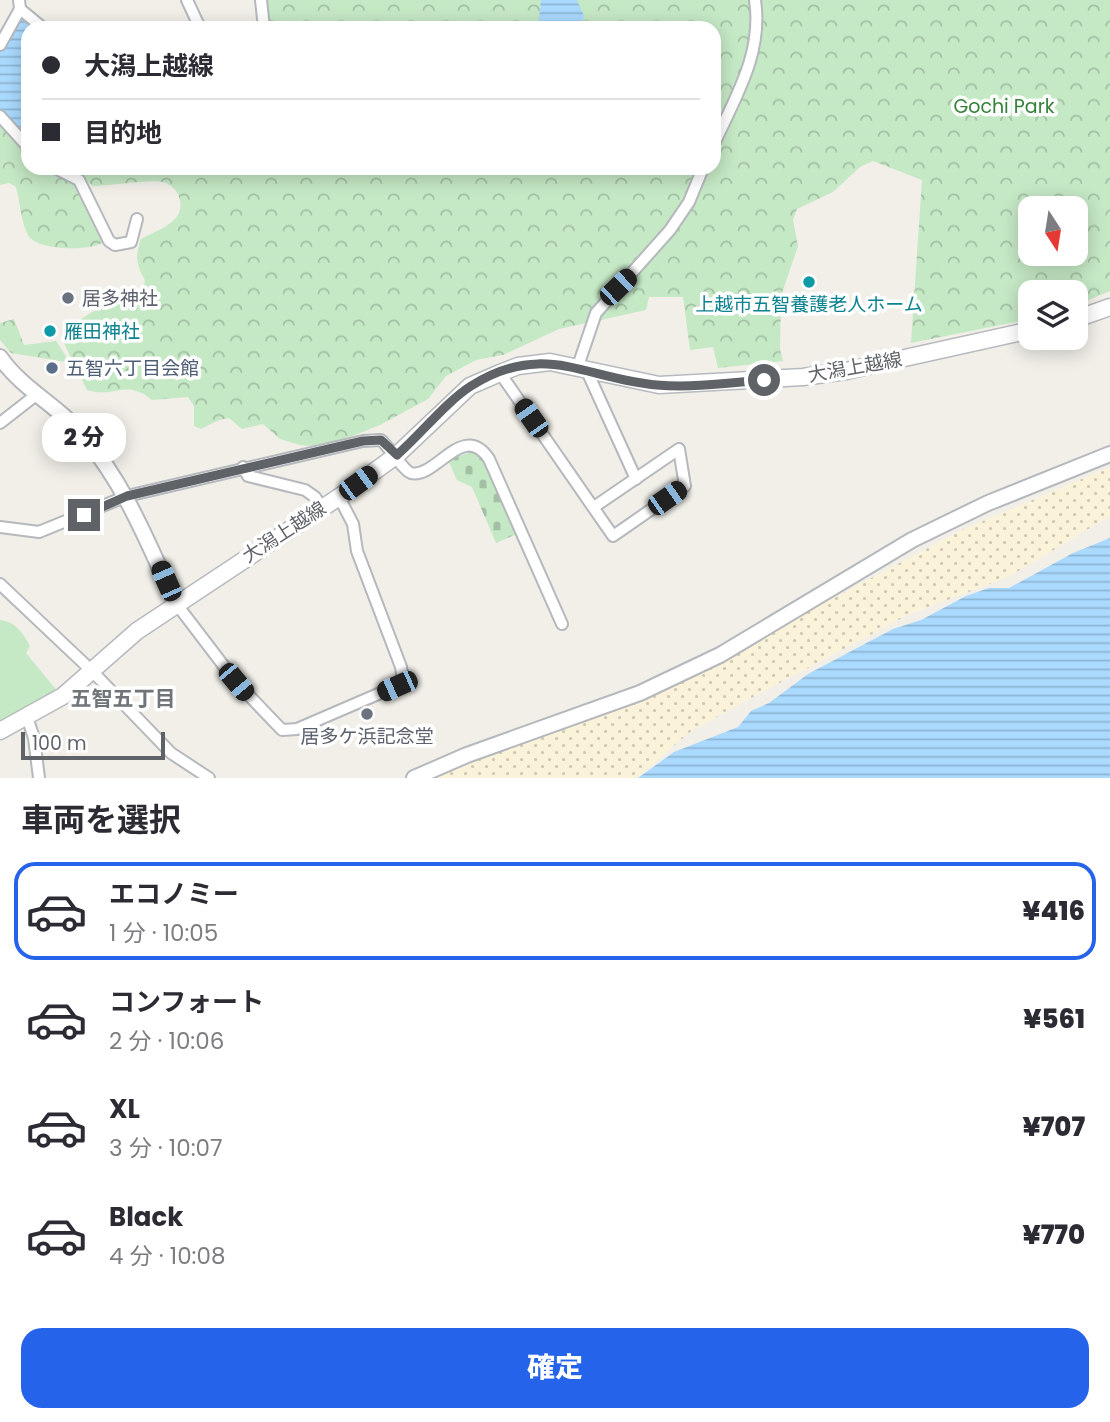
<!DOCTYPE html>
<html lang="ja">
<meta charset="utf-8">
<style>
:root{--surface:#fff;--page:#f2f2f3;--text:#2b2b33;--muted:#7c7c81;--line:#e1e1e2;--accent:#2563eb}
body{margin:0;font-family:Poppins,"Noto Sans JP",sans-serif;background:var(--page);color:var(--text);height:100vh;display:flex;flex-direction:column;font-size:26px;white-space:nowrap}
*{box-sizing:border-box;margin:0}
p{font-size:23px;color:var(--muted)}
.icon{flex:none;width:38px;height:38px;fill:none;stroke:currentColor;stroke-width:2;stroke-linecap:round;stroke-linejoin:round}
.map{position:relative;height:778px;overflow:hidden}
.sheet{display:flex;flex-direction:column;background:var(--surface);flex:1}
.sheet>*{flex:none}
.banner{position:absolute;left:21px;top:21px;width:700px;height:154px;border-radius:21px;box-shadow:0 4px 18px #0003;display:grid;align-content:center;height:154px;padding:0 21px;background:var(--surface)}
.needle{width:46px;rotate:168deg}
.controls{position:absolute;left:1018px;top:196px;display:grid;gap:14px}
.controls a{display:grid;place-items:center;width:70px;height:70px;border-radius:14px;background:var(--surface);box-shadow:0 4px 18px #0003;font-size:35px}
.scale{position:absolute;left:21px;bottom:18px;width:144px;box-sizing:border-box;padding-left:7px;border:4px solid #5f6368;border-top:0;font-size:19px;line-height:24px;white-space:nowrap;color:#5f6368;-webkit-text-stroke:5px #fff;paint-order:stroke}
.end{position:absolute;width:32px;height:32px;margin:-16px;border:9px solid #5f6368;background:#fff;box-shadow:0 0 0 4px #fff}
.from{border-radius:50%}
.bubble{position:absolute;height:49px;border-radius:21px;background:var(--surface);box-shadow:0 4px 18px #0003;font-size:23px;font-weight:800;line-height:49px;text-align:center}
.car{position:absolute;width:21px;height:42px;margin:-21px -10px;border-radius:9px;box-shadow:0 0 5px 2px #0007;background:linear-gradient(#222 24%,#8ab4d8 0 40%,#222 0 76%,#8ab4d8 0 86%,#222 0)}
.banner b{display:flex;align-items:center;gap:24px;height:66px;font-size:26px}
.banner b+b{border-top:2px solid var(--line)}
.banner i{width:18px;height:18px;background:var(--text)}
ul{padding:0;list-style:none}
li{display:flex;align-items:center;gap:21px;height:98px;margin:0 14px 10px;padding:0 7px;border:4px solid transparent;border-radius:21px}
li div{flex:1}
li b{display:block;font-size:26px}
li em{font-style:normal;font-weight:800}
li.active{border-color:var(--accent)}
li>.icon{width:63px;height:63px;stroke-width:1.5}
h2{padding:0 21px;font-size:32px;line-height:84px}
.action{display:flex;gap:14px;margin-top:auto;padding:14px 21px}
.action a{flex:1;height:80px;border-radius:21px;background:var(--accent);color:#fff;font-size:28px;font-weight:800;line-height:80px;text-align:center}
.map>svg:first-child{display:block}
.green{fill:#c5e8c5}
.forest{fill:url(#forest-crowns);fill-rule:evenodd}
.sand{fill:url(#sand-dots)}
.cemetery{fill:url(#cemetery-stones)}
.water{fill:url(#water-rules)}
.lines{fill:none;stroke-linecap:round;stroke-linejoin:round}
.minor-casing{stroke:#b5b8bc;stroke-width:14}
.tertiary-casing{stroke:#b5b8bc;stroke-width:18}
.secondary-casing{stroke:#b6babf;stroke-width:19}
.minor{stroke:#fff;stroke-width:10}
.tertiary{stroke:#fff;stroke-width:14}
.secondary{stroke:#fff;stroke-width:16}
.route{stroke:#5f6368;stroke-width:9}
.culture-dot{fill:#0f9aa8;stroke:#fff;stroke-width:2.5}
.worship-dot{fill:#6b7280;stroke:#fff;stroke-width:2.5}
.service-dot{fill:#5c6f8a;stroke:#fff;stroke-width:2.5}
.labels{text-anchor:middle;dominant-baseline:central;stroke-width:7;stroke-linejoin:round;paint-order:stroke}
.park-label{font-size:19px;fill:#348238;stroke:#fff}
.worship-label{font-size:19px;fill:#5b616d;stroke:#fff;text-anchor:start}
.culture-label{font-size:19px;fill:#0d838f;stroke:#fff}
.street-label{font-size:19px;fill:#5f6368;stroke:#fff}
.service-label{font-size:19px;fill:#4e5e75;stroke:#fff;text-anchor:start}
.neighbourhood-label{font-size:21px;font-weight:bold;fill:#70757a;stroke:#fff}
</style>
<div class="map">
<svg width="1110" height="778" viewBox="0 0 1110 778">
<defs>
<pattern id="forest-crowns" width="20" height="18" patternUnits="userSpaceOnUse" patternTransform="scale(1.75)"><rect width="20" height="18" fill="#c5e8c5"/><path d="M2 6a3 3 0 1 1 6 0M12 15a3 3 0 1 1 6 0" fill="none" stroke="#a3c0a4"/></pattern>
<pattern id="sand-dots" width="8" height="8" patternUnits="userSpaceOnUse" patternTransform="scale(1.75)"><rect width="8" height="8" fill="#fbf3d9"/><path d="M2 2h.1M6 6h.1" fill="none" stroke="#cec8b4" stroke-width="1.8" stroke-linecap="round"/></pattern>
<pattern id="cemetery-stones" width="16" height="16" patternUnits="userSpaceOnUse" patternTransform="scale(1.75)"><rect width="16" height="16" fill="#c5e8c5"/><path d="M2 7V4a2 2 0 0 1 4 0v3zM10 15v-3a2 2 0 0 1 4 0v3z" fill="#a3c0a4"/></pattern>
<pattern id="water-rules" width="6" height="5" patternUnits="userSpaceOnUse" patternTransform="scale(1.75)"><rect width="6" height="5" fill="#aadaff"/><path d="M0 2.5h6" fill="none" stroke="#8eb4d2"/></pattern>
</defs>
<rect width="100%" height="100%" fill="#f1efe8"/>
<!-- green -->
<path class="green" d="M0,620C16,622 23,633 30,646L26,653L59,693L0,727Z"/>
<!-- forest -->
<g class="forest">
<path d="M267,0H1110V291L1076,305V292H1031V319L911,343L922,180L873,161L860,167L833,192L797,209L793,220L798,246L781,296L780,349L783,361L718,368L713,347L690,350L683,297H649L646,310L559,329L503,355L476,360L446,376L428,399L380,425L345,439L311,446L300,445L280,439L263,424L242,429L229,418L219,420L201,429L194,426V406L188,397L152,400C125,378 115,399 87,390L63,341V331L92,312L143,292L145,280C136,265 135,255 141,239C152,233 166,228 174,220C187,207 179,186 163,182C151,179 109,186 93,186L82,178L87,168H714V28H271ZM1031,208H1076V254H1031Z"/>
<path d="M0,122L28,151V168C78,168 85,202 105,241C93,252 36,251 28,235C21,222 20,201 16,187L9,183L0,185Z"/>
<path d="M14,319L24,345L56,341L67,358L66,362L11,353L0,340V323Z"/>
</g>
<!-- sand -->
<path class="sand" d="M1110,467V516L1010,576L906,616L738,705L690,732L637,778H427L641,700L962,530Z"/>
<!-- cemetery -->
<path class="cemetery" d="M471,452L485,460L517,534L496,543L472,487L457,480L448,460Z"/>
<!-- water -->
<g class="water">
<path d="M541,0H577L584,16L580,28H538Z"/>
<path d="M21,15L37,28H28V142L0,110V52Z"/>
<path d="M1110,538V778H638L674,752L738,727L751,711L769,703L808,674L893,629L921,620L966,596L989,588H1009L1073,553Z"/>
</g>
<g class="lines">
<defs>
<g id="minor">
<path d="M187,0L200,28"/>
<path d="M261,0L264,28"/>
<path d="M20,9L43,28"/>
<path d="M0,45L20,9L19,0"/>
<path d="M0,116L28,147"/>
<path d="M714,144C736,96 763,53 755,0"/>
<path d="M55,168L79,180L109,241L115,245L131,242L137,219"/>
<path d="M578,366L596,313L670,230L689,202L703,168"/>
<path d="M586,369L636,479"/>
<path d="M500,373L613,536L685,486L679,449L594,507"/>
<path d="M0,423L36,395"/>
<path d="M243,467L248,476L305,490L315,497L322,508"/>
<path d="M0,527L39,532L127,496L363,441L381,440C389,447 404,471 411,473C436,479 463,420 489,459L562,624"/>
<path d="M0,584L92,671L171,753L209,778"/>
<path d="M175,602L236,682L282,730L297,729L399,685L403,679L401,667L357,551L353,524L339,497"/>
<path d="M27,717L34,738L39,778"/>
</g>
<g id="tertiary">
<path d="M0,357C22,389 57,405 82,434C125,484 148,543 175,602"/>
<path d="M414,778L467,755L640,693L720,655L912,540L988,503L1110,454"/>
</g>
<g id="secondary">
<path d="M1076,319L1110,307"/>
<path d="M0,731L63,696L137,631L339,497L397,455L470,386L500,373L518,366L550,362L659,385L803,377L846,371L1031,330"/>
</g>
</defs>
<!-- minor casing -->
<use href="#minor" class="minor-casing"/>
<!-- tertiary casing -->
<use href="#tertiary" class="tertiary-casing"/>
<!-- secondary casing -->
<use href="#secondary" class="secondary-casing"/>
<!-- minor -->
<use href="#minor" class="minor"/>
<!-- tertiary -->
<use href="#tertiary" class="tertiary"/>
<!-- secondary -->
<use href="#secondary" class="secondary"/>
</g>
<g class="lines">
<!-- route -->
<path class="route" d="M84,515L127,496L363,441L381,440L397,455C420,435 447,401 471,386C544,340 585,379 657,385C692,388 729,383 764,380"/>
</g>
<!-- markers -->
<g class="culture-dot">
<circle cx="809" cy="282" r="7"/>
<circle cx="50" cy="331" r="7"/>
</g>
<g class="worship-dot">
<circle cx="68" cy="298" r="7"/>
<circle cx="367" cy="714" r="7"/>
</g>
<circle class="service-dot" cx="52" cy="368" r="7"/>
<g class="labels">
<!-- park labels -->
<g class="park-label">
<text x="1004" y="106">Gochi Park</text>
</g>
<!-- worship labels -->
<g class="worship-label">
<text x="82" y="298">居多神社</text>
<text x="367" y="736" text-anchor="middle">居多ケ浜記念堂</text>
</g>
<!-- culture labels -->
<g class="culture-label">
<text x="809" y="304">上越市五智養護老人ホーム</text>
<text x="64" y="331" text-anchor="start">雁田神社</text>
</g>
<!-- street labels -->
<g class="street-label">
<text transform="translate(855 367) rotate(-10)">大潟上越線</text>
<text transform="translate(284 532) rotate(-33)">大潟上越線</text>
</g>
<!-- service labels -->
<g class="service-label">
<text x="66" y="368">五智六丁目会館</text>
</g>
<!-- neighbourhood labels -->
<g class="neighbourhood-label">
<text x="123" y="698">五智五丁目</text>
</g>
</g>
</svg>
<div class="controls">
<a><svg class="needle" viewBox="-14 -14 28 28"><path d="M0-13l5 13h-10z" fill="#e53935"/><path d="M0 13l5-13h-10z" fill="#7c7c81"/></svg></a>
<a><svg class="icon" aria-label="layers" viewBox="0 0 24 24"><path d="M12 4l9 5-9 5-9-5zM3 14l9 5 9-5"/></svg></a>
</div>
<div class="scale">100 m</div>
<i class="end from" style="left:764px;top:380px"></i>
<i class="end" style="left:84px;top:515px"></i>
<div class="bubble" style="left:42px;top:413px;width:84px">2 分</div>
<i class="car" style="left:618px;top:287px;rotate:46deg"></i>
<i class="car" style="left:531px;top:418px;rotate:325deg"></i>
<i class="car" style="left:358px;top:483px;rotate:54deg"></i>
<i class="car" style="left:667px;top:498px;rotate:55deg"></i>
<i class="car" style="left:166px;top:581px;rotate:336deg"></i>
<i class="car" style="left:236px;top:682px;rotate:140deg"></i>
<i class="car" style="left:397px;top:686px;rotate:246deg"></i>
<div class="banner">
<b><i class="from"></i>大潟上越線</b>
<b><i></i>目的地</b>
</div>
</div>
<section class="sheet">
<h2>車両を選択</h2>
<ul>
<li class="active"><svg class="icon" aria-label="car" viewBox="0 0 24 24"><path d="M5 17H2v-5l4-1 3-4h7l3 4 3 1v5h-3M9 17h6M6 11h13"/><circle cx="7" cy="17" r="2"/><circle cx="17" cy="17" r="2"/></svg><div><b>エコノミー</b><p>1 分 · 10:05</p></div><em>¥416</em></li>
<li><svg class="icon" aria-label="car" viewBox="0 0 24 24"><path d="M5 17H2v-5l4-1 3-4h7l3 4 3 1v5h-3M9 17h6M6 11h13"/><circle cx="7" cy="17" r="2"/><circle cx="17" cy="17" r="2"/></svg><div><b>コンフォート</b><p>2 分 · 10:06</p></div><em>¥561</em></li>
<li><svg class="icon" aria-label="car" viewBox="0 0 24 24"><path d="M5 17H2v-5l4-1 3-4h7l3 4 3 1v5h-3M9 17h6M6 11h13"/><circle cx="7" cy="17" r="2"/><circle cx="17" cy="17" r="2"/></svg><div><b>XL</b><p>3 分 · 10:07</p></div><em>¥707</em></li>
<li><svg class="icon" aria-label="car" viewBox="0 0 24 24"><path d="M5 17H2v-5l4-1 3-4h7l3 4 3 1v5h-3M9 17h6M6 11h13"/><circle cx="7" cy="17" r="2"/><circle cx="17" cy="17" r="2"/></svg><div><b>Black</b><p>4 分 · 10:08</p></div><em>¥770</em></li>
</ul>
<div class="action"><a>確定</a></div>
</section>
